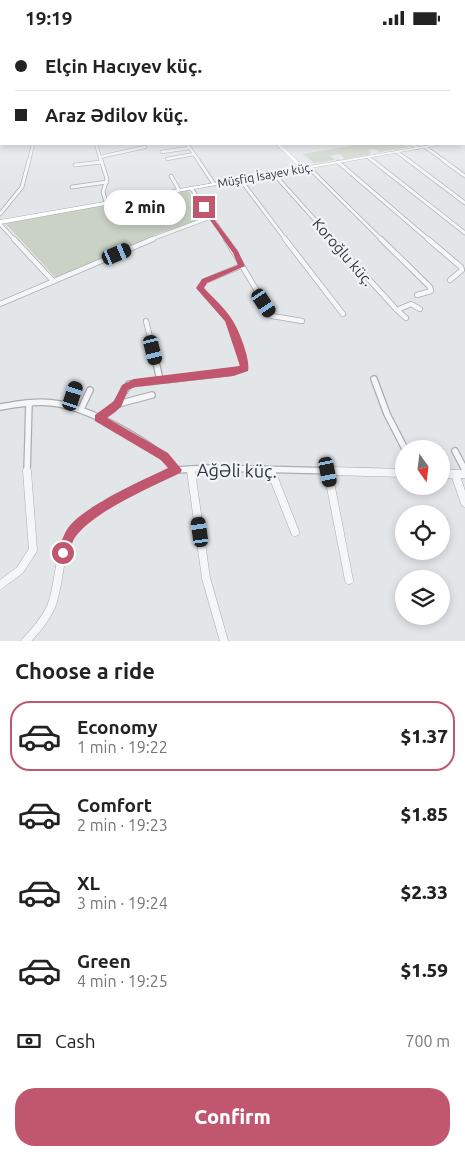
<!DOCTYPE html>
<meta charset="utf-8">
<style>
:root{--surface:#fff;--page:#f2f2f2;--text:#222;--muted:#767676;--line:#e0e0e0;--accent:#c0576e}
body{margin:0;font-family:Ubuntu,sans-serif;background:var(--page);color:var(--text);height:100vh;display:flex;flex-direction:column;font-size:19px;white-space:nowrap}
*{box-sizing:border-box;margin:0}
p{font-size:16px;color:var(--muted)}
.icon{flex:none;width:28px;height:28px;fill:none;stroke:currentColor;stroke-width:2;stroke-linecap:round;stroke-linejoin:round}
.map{position:relative;height:606px;overflow:hidden}
.sheet{display:flex;flex-direction:column;background:var(--surface);flex:1}
.sheet>*{flex:none}
.hud{position:absolute;left:0px;top:0px;width:465px;height:110px;box-shadow:0 2px 8px #0003;display:grid;align-content:center;height:110px;padding:0 15px;background:var(--surface)}
.needle{width:32px;rotate:166deg}
.tools{position:absolute;left:395px;top:405px;display:grid;gap:10px}
.tools a{display:grid;place-items:center;width:55px;height:55px;border-radius:50%;background:var(--surface);box-shadow:0 2px 8px #0003;font-size:25px}
.end{position:absolute;width:22px;height:22px;margin:-11px;border:6px solid #c0576e;background:#fff;box-shadow:0 0 0 2px #fff}
.from{border-radius:50%}
.bubble{position:absolute;height:35px;border-radius:18px;background:var(--surface);box-shadow:0 2px 8px #0003;font-size:16px;font-weight:800;line-height:35px;text-align:center}
.car{position:absolute;width:15px;height:30px;margin:-15px -8px;border-radius:6px;box-shadow:0 0 4px 1px #0007;background:linear-gradient(#222 24%,#8ab4d8 0 40%,#222 0 76%,#8ab4d8 0 86%,#222 0)}
.hud b{display:flex;align-items:center;gap:18px;height:48px;font-size:19px}
.hud b+b{border-top:1px solid var(--line)}
.hud i{width:12px;height:12px;background:var(--text)}
ul{padding:0;list-style:none}
li{display:flex;align-items:center;gap:15px;height:70px;margin:0 10px 8px;padding:0 5px;border:2px solid transparent;border-radius:20px}
li div{flex:1}
li b{display:block;font-size:19px}
li em{font-style:normal;font-weight:800}
li.selected{border-color:var(--accent)}
li>.icon{width:45px;height:45px;stroke-width:1.5}
h2{padding:0 15px;font-size:22px;line-height:60px}
.pay{display:flex;align-items:center;gap:12px;height:55px;padding:0 15px;font-size:19px}
.pay p{margin-inline-start:auto}
.primary-button{display:flex;gap:10px;margin-top:auto;padding:10px 15px}
.primary-button a{flex:1;height:58px;border-radius:20px;background:var(--accent);color:#fff;font-size:20px;font-weight:800;line-height:58px;text-align:center}
.status{display:flex;justify-content:space-between;align-items:center;height:35px;padding:0 25px;background:var(--surface);direction:ltr}
.status svg{height:14px;fill:currentColor}
.map>svg:first-child{display:block}
.green{fill:#c9d2c5}
.lines{fill:none;stroke-linecap:round;stroke-linejoin:round}
.street-far4-casing{stroke:#a9adb3;stroke-width:4}
.street-far3-casing{stroke:#a9adb3;stroke-width:4.5}
.street-far2-casing{stroke:#a9adb3;stroke-width:6}
.street-far1-casing{stroke:#a9adb3;stroke-width:8}
.street-casing{stroke:#a9adb3;stroke-width:9}
.secondary-casing{stroke:#a9adb3;stroke-width:1}
.street-far4{stroke:#f5f6f8;stroke-width:2.5}
.street-far3{stroke:#f5f6f8;stroke-width:3}
.street-far2{stroke:#f5f6f8;stroke-width:4.5}
.street-far1{stroke:#f5f6f8;stroke-width:5.5}
.street{stroke:#f5f6f8;stroke-width:8}
.secondary{fill:#fff;fill-rule:evenodd}
.route{fill:#c0576e}
.labels{text-anchor:middle;dominant-baseline:central;stroke-width:4.5;stroke-linejoin:round;paint-order:stroke}
.far-street-label{font-size:12px;fill:#2d3540;stroke:#f2f5f7}
.street-label{font-size:15px;fill:#2d3540;stroke:#f2f5f7}
.near-street-label{font-size:18px;fill:#2d3540;stroke:#f2f5f7}
</style>
<div class="status"><b>19:19</b><svg viewBox="0 0 49 12"><path d="M0 12V9h3v3zM5 12V6h3v6zM10 12V3h3v9zM15 12V0h3v12zM26 1h20v11H26zM47 4h2v5h-2z"/></svg></div>
<div class="map">
<svg width="465" height="606" viewBox="0 0 465 606">
<rect width="100%" height="100%" fill="#e3e6e9"/>
<!-- green -->
<g class="green">
<path d="M361,109H403L408,112L380,117L374,114L368,115L372,119L345,124L340,119L330,121L335,125L314,128L303,119Z"/>
<path d="M188,155L205,181L202,185L162,197L56,243L5,188Z"/>
</g>
<g class="lines">
<defs>
<g id="street-far4">
<path d="M96,109L101,126"/>
<path d="M187,109L199,126"/>
<path d="M411,109L418,113"/>
<path d="M425,112L445,126"/>
<path d="M162,117L189,113"/>
<path d="M397,117L409,126"/>
<path d="M100,122L145,112"/>
<path d="M368,122L373,126"/>
<path d="M167,124L194,119"/>
<path d="M29,126L33,109"/>
</g>
<g id="street-far3">
<path d="M101,125L107,144L103,157L106,167"/>
<path d="M198,125L214,149"/>
<path d="M372,125L465,198"/>
<path d="M408,125L465,168"/>
<path d="M443,125L465,141"/>
<path d="M338,127L429,205"/>
<path d="M75,130L101,127"/>
<path d="M308,132L382,205"/>
<path d="M273,138L333,205"/>
<path d="M171,141L179,155"/>
<path d="M240,144L286,205"/>
<path d="M72,152L107,147"/>
<path d="M191,153L227,205"/>
<path d="M0,179L22,152L29,125"/>
<path d="M0,189L15,205"/>
<path d="M149,205L211,182"/>
</g>
<g id="street-far2">
<path d="M14,204L53,246"/>
<path d="M226,204L272,281L302,286"/>
<path d="M285,204L343,279"/>
<path d="M332,204L397,275L411,269L420,274"/>
<path d="M381,204L430,252L431,256L417,260"/>
<path d="M428,204L461,232L462,235L450,245"/>
<path d="M0,269L153,204"/>
<path d="M397,275L406,283"/>
<path d="M146,286L151,306"/>
<path d="M236,306L228,285L200,253L205,246L241,231"/>
</g>
<g id="street-far1">
<path d="M151,305L160,345"/>
<path d="M374,344L387,379L405,414"/>
<path d="M118,369L152,360"/>
<path d="M69,371L76,351"/>
<path d="M0,372C18,369 35,366 53,368C87,372 155,408 176,435L210,433L378,437"/>
<path d="M81,374L90,355"/>
<path d="M98,383L113,374L129,349L233,337L244,333L243,323L236,305"/>
<path d="M455,416L465,435"/>
<path d="M191,434V437"/>
<path d="M271,435L272,437"/>
<path d="M27,437L29,368"/>
<path d="M171,437L176,435"/>
</g>
<g id="street">
<path d="M191,436L206,543L224,606"/>
<path d="M271,436L295,497"/>
<path d="M330,436L404,438"/>
<path d="M328,437L349,545"/>
<path d="M441,439H465"/>
<path d="M455,439L465,468"/>
<path d="M0,550L20,535L33,515L27,436"/>
<path d="M26,606C36,595 45,585 51,572C59,552 58,528 66,508C79,476 144,449 174,436"/>
</g>
<path id="secondary" d="M276,109H280L304,132L436,109H444L0,189V185L300,133Z"/>
</defs>
<!-- street-far4 casing -->
<use href="#street-far4" class="street-far4-casing"/>
<!-- street-far3 casing -->
<use href="#street-far3" class="street-far3-casing"/>
<!-- street-far2 casing -->
<use href="#street-far2" class="street-far2-casing"/>
<!-- street-far1 casing -->
<use href="#street-far1" class="street-far1-casing"/>
<!-- street casing -->
<use href="#street" class="street-casing"/>
<!-- secondary casing -->
<use href="#secondary" class="secondary-casing"/>
<!-- street-far4 -->
<use href="#street-far4" class="street-far4"/>
<!-- street-far3 -->
<use href="#street-far3" class="street-far3"/>
<!-- street-far2 -->
<use href="#street-far2" class="street-far2"/>
<!-- street-far1 -->
<use href="#street-far1" class="street-far1"/>
<!-- street -->
<use href="#street" class="street"/>
<!-- secondary -->
<use href="#secondary" class="secondary"/>
</g>
<!-- sky -->
<linearGradient id="sky" x2="0" y2="1"><stop stop-color="#8cb5da"/><stop offset="0.43" stop-color="#f2f4f5"/><stop offset="1" stop-color="#f2f4f5" stop-opacity="0"/></linearGradient>
<rect width="465" height="150" fill="url(#sky)"/>
<!-- route -->
<path class="route" d="M204,171L238,216L245,231L207,248L204,253C212,262 224,272 231,283C238,292 251,325 248,336L233,341L135,352L128,355L121,372L107,383L168,418L182,435L180,438C151,452 95,476 76,501C72,506 70,516 67,523L63,524L59,523L57,518C60,511 63,500 68,493C84,471 143,445 168,433L161,425L95,386V380L114,366L122,350L134,344L240,331L225,286L196,253L202,244L238,230L233,218L201,172Z"/>
<g class="labels">
<!-- far-street labels -->
<g class="far-street-label">
<text transform="translate(265 140) rotate(-10)">Müşfiq İsayev küç.</text>
</g>
<!-- street labels -->
<g class="street-label">
<text transform="translate(343 217) rotate(49)">Koroğlu küç.</text>
</g>
<!-- near-street labels -->
<g class="near-street-label">
<text transform="translate(237 435) rotate(1)">Ağəli küç.</text>
</g>
</g>
</svg>
<div class="tools">
<a><svg class="needle" viewBox="-14 -14 28 28"><path d="M0-13l5 13h-10z" fill="#e53935"/><path d="M0 13l5-13h-10z" fill="#767676"/></svg></a>
<a><svg class="icon" aria-label="locate" viewBox="0 0 24 24"><circle cx="12" cy="12" r="6"/><path d="M12 2v4M12 18v4M2 12h4M18 12h4"/></svg></a>
<a><svg class="icon" aria-label="layers" viewBox="0 0 24 24"><path d="M12 4l9 5-9 5-9-5zM3 14l9 5 9-5"/></svg></a>
</div>
<i class="end from" style="left:63px;top:518px"></i>
<i class="end" style="left:204px;top:172px"></i>
<div class="bubble" style="left:104px;top:155px;width:82px">2 min</div>
<i class="car" style="left:117px;top:219px;rotate:67deg"></i>
<i class="car" style="left:264px;top:268px;rotate:147deg"></i>
<i class="car" style="left:153px;top:315px;rotate:166deg"></i>
<i class="car" style="left:73px;top:361px;rotate:18deg"></i>
<i class="car" style="left:328px;top:437px;rotate:169deg"></i>
<i class="car" style="left:200px;top:497px;rotate:352deg"></i>
<div class="hud">
<b><i class="from"></i>Elçin Hacıyev küç.</b>
<b><i></i>Araz Ədilov küç.</b>
</div>
</div>
<section class="sheet">
<h2>Choose a ride</h2>
<ul>
<li class="selected"><svg class="icon" aria-label="car" viewBox="0 0 24 24"><path d="M5 17H2v-5l4-1 3-4h7l3 4 3 1v5h-3M9 17h6M6 11h13"/><circle cx="7" cy="17" r="2"/><circle cx="17" cy="17" r="2"/></svg><div><b>Economy</b><p>1 min · 19:22</p></div><em>$1.37</em></li>
<li><svg class="icon" aria-label="car" viewBox="0 0 24 24"><path d="M5 17H2v-5l4-1 3-4h7l3 4 3 1v5h-3M9 17h6M6 11h13"/><circle cx="7" cy="17" r="2"/><circle cx="17" cy="17" r="2"/></svg><div><b>Comfort</b><p>2 min · 19:23</p></div><em>$1.85</em></li>
<li><svg class="icon" aria-label="car" viewBox="0 0 24 24"><path d="M5 17H2v-5l4-1 3-4h7l3 4 3 1v5h-3M9 17h6M6 11h13"/><circle cx="7" cy="17" r="2"/><circle cx="17" cy="17" r="2"/></svg><div><b>XL</b><p>3 min · 19:24</p></div><em>$2.33</em></li>
<li><svg class="icon" aria-label="car" viewBox="0 0 24 24"><path d="M5 17H2v-5l4-1 3-4h7l3 4 3 1v5h-3M9 17h6M6 11h13"/><circle cx="7" cy="17" r="2"/><circle cx="17" cy="17" r="2"/></svg><div><b>Green</b><p>4 min · 19:25</p></div><em>$1.59</em></li>
</ul>
<div class="pay"><svg class="icon" aria-label="cash" viewBox="0 0 24 24"><path d="M3 7h18v10H3z"/><circle cx="12" cy="12" r="2"/></svg>Cash<p>700 m</p></div>
<div class="primary-button"><a>Confirm</a></div>
</section>
